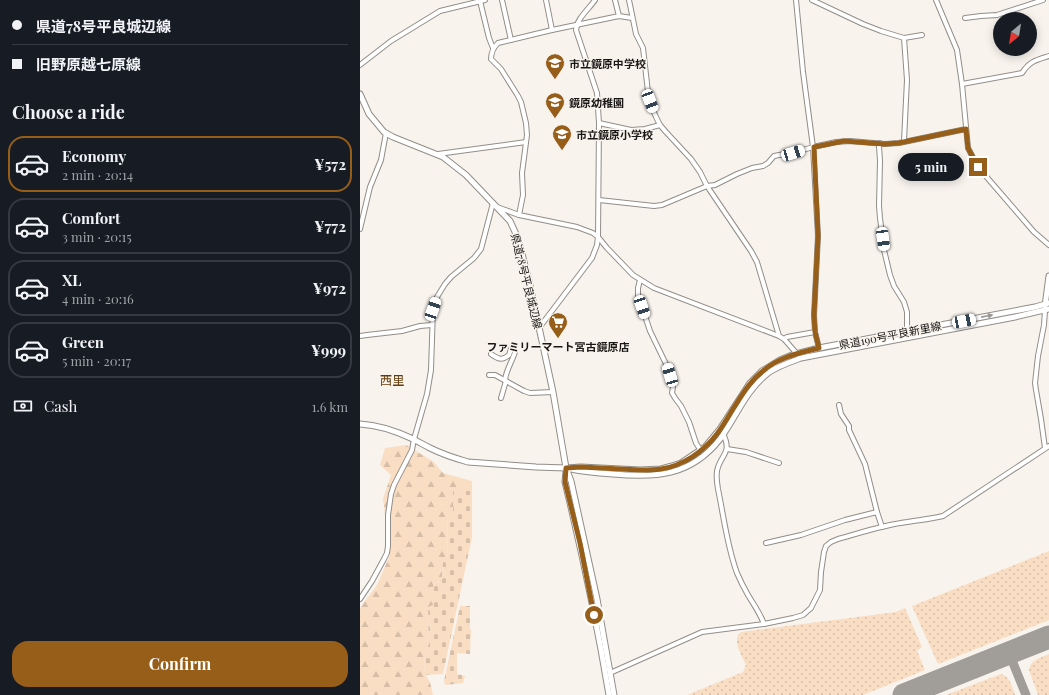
<!DOCTYPE html>
<meta charset="utf-8">
<style>
:root{--surface:#171b24;--page:#242831;--text:#f1f3f6;--muted:#9ea1a6;--line:#363941;--accent:#975e1a}
body{margin:0;font-family:"Playfair Display","Noto Sans JP",serif;background:var(--page);color:var(--text);height:100vh;display:flex;flex-direction:column;font-size:15px;white-space:nowrap}
*{box-sizing:border-box;margin:0}
p{font-size:13px;color:var(--muted)}
.icon{flex:none;width:22px;height:22px;fill:none;stroke:currentColor;stroke-width:2;stroke-linecap:round;stroke-linejoin:round}
.map{position:relative;flex:1;overflow:hidden}
.sheet{display:flex;flex-direction:column;background:var(--surface);width:360px}
.sheet>*{flex:none}
.guide{display:grid;align-content:center;height:88px;padding:0 12px;background:var(--surface)}
.needle{width:26px;rotate:210deg}
.tools{position:absolute;left:633px;top:12px;display:grid;gap:8px}
.tools a{display:grid;place-items:center;width:44px;height:44px;border-radius:50%;background:var(--surface);box-shadow:0 2px 10px #0003;font-size:20px}
.end{position:absolute;width:18px;height:18px;margin:-9px;border:5px solid #975e1a;background:#fff;box-shadow:0 0 0 2px #fff}
.from{border-radius:50%}
.bubble{position:absolute;height:28px;border-radius:14px;background:var(--surface);box-shadow:0 2px 10px #0003;font-size:13px;font-weight:700;line-height:28px;text-align:center}
.car{position:absolute;width:12px;height:24px;margin:-12px -6px;border-radius:5px;box-shadow:0 0 3px 1px #0007;background:linear-gradient(#fff 24%,#345 0 40%,#fff 0 76%,#345 0 86%,#fff 0)}
.guide b{display:flex;align-items:center;gap:14px;height:38px;font-size:15px}
.guide b+b{border-top:1px solid var(--line)}
.guide i{width:10px;height:10px;background:var(--text)}
ul{padding:0;list-style:none}
li{display:flex;align-items:center;gap:12px;height:56px;margin:0 8px 6px;padding:0 4px;border:2px solid var(--line);border-radius:16px}
li div{flex:1}
li b{display:block;font-size:15px}
li em{font-style:normal;font-weight:700}
li.active{border-color:var(--accent)}
li>.icon{width:36px;height:36px;stroke-width:1.5}
h2{padding:0 12px;font-size:18px;line-height:48px}
.pay{display:flex;align-items:center;gap:10px;height:44px;padding:0 12px;font-size:15px}
.pay p{margin-inline-start:auto}
.action{display:flex;gap:8px;margin-top:auto;padding:8px 12px}
.action a{flex:1;height:46px;border-radius:16px;background:var(--accent);color:#fff;font-size:16px;font-weight:700;line-height:46px;text-align:center}
main{display:flex;flex:1;min-height:0}
.map>svg:first-child{display:block}
.grass{fill:url(#grass-dots)}
.forest{fill:url(#forest-firs)}
.cemetery{fill:url(#cemetery-stones)}
.lines{fill:none;stroke-linecap:round;stroke-linejoin:round}
.taxiway{stroke:#a19d98;stroke-width:9}
.runway{stroke:#a19d98;stroke-width:23}
.minor-casing{stroke:#928d88;stroke-width:6}
.major-casing{stroke:#928d88;stroke-width:7}
.minor{stroke:#fff;stroke-width:4}
.major{stroke:#fff;stroke-width:5}
.oneway{fill:#989796}
.route{stroke:#975e1a;stroke-width:5}
.labels{text-anchor:middle;dominant-baseline:central;stroke-width:3;stroke-linejoin:round;paint-order:stroke}
.poi-label{font-size:11px;font-weight:bold;fill:#1a1816;stroke:#f8f3ed;text-anchor:start}
.street-label{font-size:11px;fill:#1a1816;stroke:#f8f3ed}
.neighbourhood-label{font-size:12px;fill:#633c0d;stroke:#f8f3ed}
</style>
<main>
<section class="sheet">
<div class="guide">
<b><i class="from"></i>県道78号平良城辺線</b>
<b><i></i>旧野原越七原線</b>
</div>
<h2>Choose a ride</h2>
<ul>
<li class="active"><svg class="icon" aria-label="car" viewBox="0 0 24 24"><path d="M5 17H2v-5l4-1 3-4h7l3 4 3 1v5h-3M9 17h6M6 11h13"/><circle cx="7" cy="17" r="2"/><circle cx="17" cy="17" r="2"/></svg><div><b>Economy</b><p>2 min · 20:14</p></div><em>¥572</em></li>
<li><svg class="icon" aria-label="car" viewBox="0 0 24 24"><path d="M5 17H2v-5l4-1 3-4h7l3 4 3 1v5h-3M9 17h6M6 11h13"/><circle cx="7" cy="17" r="2"/><circle cx="17" cy="17" r="2"/></svg><div><b>Comfort</b><p>3 min · 20:15</p></div><em>¥772</em></li>
<li><svg class="icon" aria-label="car" viewBox="0 0 24 24"><path d="M5 17H2v-5l4-1 3-4h7l3 4 3 1v5h-3M9 17h6M6 11h13"/><circle cx="7" cy="17" r="2"/><circle cx="17" cy="17" r="2"/></svg><div><b>XL</b><p>4 min · 20:16</p></div><em>¥972</em></li>
<li><svg class="icon" aria-label="car" viewBox="0 0 24 24"><path d="M5 17H2v-5l4-1 3-4h7l3 4 3 1v5h-3M9 17h6M6 11h13"/><circle cx="7" cy="17" r="2"/><circle cx="17" cy="17" r="2"/></svg><div><b>Green</b><p>5 min · 20:17</p></div><em>¥999</em></li>
</ul>
<div class="pay"><svg class="icon" aria-label="cash" viewBox="0 0 24 24"><path d="M3 7h18v10H3z"/><circle cx="12" cy="12" r="2"/></svg>Cash<p>1.6 km</p></div>
<div class="action"><a>Confirm</a></div>
</section>
<div class="map">
<svg width="689" height="695" viewBox="0 0 689 695">
<defs>
<pattern id="grass-dots" width="8" height="8" patternUnits="userSpaceOnUse"><rect width="8" height="8" fill="#fadec3"/><path d="M2 2h.1M6 6h.1" fill="none" stroke="#d6bea7" stroke-width="1.8" stroke-linecap="round"/></pattern>
<pattern id="forest-firs" width="22" height="20" patternUnits="userSpaceOnUse"><rect width="22" height="20" fill="#fadec3"/><path d="M5 1l3.5 6h-7zM16 11l3.5 6h-7z" fill="#d6bea7"/></pattern>
<pattern id="cemetery-stones" width="16" height="16" patternUnits="userSpaceOnUse"><rect width="16" height="16" fill="#fadec3"/><path d="M2 7V4a2 2 0 0 1 4 0v3zM10 15v-3a2 2 0 0 1 4 0v3z" fill="#d6bea7"/></pattern>
</defs>
<rect width="100%" height="100%" fill="#f8f3ed"/>
<!-- grass -->
<g class="grass">
<path d="M689,551V620L578,664L552,606Z"/>
<path d="M545,608L562,647L557,651L565,670L503,695H327L383,672L386,665C382,656 371,639 381,632L536,612Z"/>
<path d="M689,654V695H678L669,670C670,660 680,658 689,654Z"/>
<path d="M641,674C650,676 652,687 655,695H586Z"/>
</g>
<!-- forest -->
<path class="forest" d="M46,445L74,462L83,473L112,481V491H93V515H88L87,560L83,561L82,582L73,583V606L68,607L69,652L64,654L65,674L70,682L73,695H0V608L17,585L30,555L23,499L31,475L20,465L25,448Z"/>
<!-- cemetery -->
<g class="cemetery">
<path d="M93,491H112V537L83,674L65,675L64,654L69,652L68,607L73,605V583L82,582L83,560H87L88,515L93,514Z"/>
<path d="M100,606H110V629L111,630L110,654L97,653V674L105,676L103,683L85,685L84,681Z"/>
</g>
<g class="lines">
<!-- taxiway -->
<path class="taxiway" d="M649,653L666,695"/>
<!-- runway -->
<path class="runway" d="M544,695L689,637"/>
<defs>
<g id="minor">
<path d="M142,0L151,40"/>
<path d="M186,0L192,30"/>
<path d="M255,0L259,16"/>
<path d="M269,0L276,34L283,48L289,101L296,117L300,125L306,132L331,159L340,172L347,186L391,251L397,262L419,336"/>
<path d="M436,0L443,72L453,147L458,236L454,315L455,332L459,348"/>
<path d="M452,0L503,24L521,31L544,38L562,35"/>
<path d="M576,0L597,50L602,84L608,148L618,167L674,232L689,245"/>
<path d="M120,1L129,38L133,48"/>
<path d="M605,18L621,16L637,15L683,0"/>
<path d="M0,65L31,41L80,11L125,0"/>
<path d="M602,84L662,73C670,61 676,60 689,56"/>
<path d="M239,123L271,130L285,129L300,125"/>
<path d="M544,141L547,80L544,38"/>
<path d="M520,143L519,146L520,161L519,206L520,218L524,250L530,275L534,286L544,302L547,312V332"/>
<path d="M78,154L166,142"/>
<path d="M239,200L294,206L302,205L347,186L355,185L377,174L392,168L403,166L408,163L414,156L419,155L433,153L453,147L476,142L490,141L525,144L539,143L606,129"/>
<path d="M137,207L159,215L217,227L233,233L238,237L247,248L273,275L294,288L419,336L424,339L438,355"/>
<path d="M159,215L163,195L162,173L167,135L166,123L161,102L158,96L141,69L131,59C131,52 133,48 138,43L192,30L259,16L272,18"/>
<path d="M0,229L10,187L21,160L26,133"/>
<path d="M280,280L278,288V295L290,331L306,364L313,387L312,393L315,398L321,406L329,422L336,443L341,451"/>
<path d="M685,310L684,325L678,356L675,383L676,390L681,419L685,448"/>
<path d="M179,328L232,258L237,245L238,237L239,123L237,93L216,30C217,18 229,9 235,0"/>
<path d="M0,336L7,335L42,331L60,326L72,325"/>
<path d="M424,339L427,337L455,332"/>
<path d="M131,354C138,359 142,361 149,355L151,349H153L155,352C152,362 146,370 145,380"/>
<path d="M129,375H135L164,391L170,393L193,392"/>
<path d="M141,398L146,381"/>
<path d="M479,405L481,414L489,426V430L505,464L517,512L522,527"/>
<path d="M363,434C373,453 360,455 357,471C356,478 357,483 358,489C364,518 367,546 377,573C380,580 384,588 388,595C394,605 400,613 404,624"/>
<path d="M367,449L386,452L419,463"/>
<path d="M406,543L441,535L485,520L517,512"/>
<path d="M0,599L12,581L24,559L27,553L28,546V515L31,494L34,485L52,450L54,439L67,394L71,370L73,309L77,297L85,284L91,277L114,258L121,249L133,203"/>
<path d="M250,673L342,632L404,624L433,618L443,615L451,608L460,590L461,572L464,552L466,546L471,542L478,539C500,533 523,525 547,522C559,520 571,519 583,516L689,446"/>
</g>
<g id="major">
<path d="M0,94L9,114L24,132L33,137L83,157L106,175L150,221L156,234L160,246L169,281L193,392L206,468L211,481L237,599L254,695"/>
<path d="M685,306L689,276"/>
<path d="M0,424C19,425 36,431 53,439C59,442 64,445 70,448C82,454 94,458 108,462L176,467L206,468L221,467L280,470L301,469L312,466L321,463L345,447L360,429L390,383L402,371L420,360L432,355L459,348L675,307L689,303"/>
<path d="M211,469C225,472 239,473 253,474C296,478 331,476 360,439C376,417 386,390 408,373C418,366 430,362 441,358L655,317L689,309"/>
<path d="M206,471L205,482C222,552 237,623 249,695"/>
</g>
</defs>
<!-- minor casing -->
<use href="#minor" class="minor-casing"/>
<!-- major casing -->
<use href="#major" class="major-casing"/>
<!-- minor -->
<use href="#minor" class="minor"/>
<!-- major -->
<use href="#major" class="major"/>
</g>
<!-- one-way arrows -->
<defs><path id="oneway-solid" d="M-6-.8H1V-3.2L6.5 0L1 3.2V.8H-6Z"/></defs>
<use class="oneway" href="#oneway-solid" transform="translate(627 316) rotate(-11)"/>
<g class="lines">
<!-- route -->
<path class="route" d="M234,615L220,543L205,482L206,468L221,467L280,470C287,470 294,470 301,469C323,466 344,451 357,434C363,426 368,417 373,409C382,395 390,381 403,371C419,357 439,353 459,348L455,332L454,315L458,236L454,147L484,141L525,144L539,143L606,129L608,148L618,167"/>
</g>
<!-- icons -->
<defs>
<symbol id="school-pin" viewBox="-11 -11 22 30"><path d="M0 17L-7.5 6A9.5 9.5 0 1 1 7.5 6Z" fill="#975e1a" stroke="#f8f3ed"/><path d="M0-5L7-2L0 1L-7-2ZM-4 1L0 2.5L4 1V4Q0 6-4 4Z" fill="#fff"/></symbol>
<symbol id="supermarket-pin" viewBox="-11 -11 22 30"><path d="M0 17L-7.5 6A9.5 9.5 0 1 1 7.5 6Z" fill="#975e1a" stroke="#f8f3ed"/><path d="M-6-5.5h2.5l.6 2H6L4.5 2H-2.5L-4.4-4H-6ZM-1.5 3.2a1.3 1.3 0 1 0 .1 0ZM3 3.2a1.3 1.3 0 1 0 .1 0Z" fill="#fff"/></symbol>
</defs>
<g fill-rule="evenodd">
<use href="#school-pin" x="184" y="52" width="22" height="30"/>
<use href="#school-pin" x="184" y="91" width="22" height="30"/>
<use href="#school-pin" x="191" y="123" width="22" height="30"/>
<use href="#supermarket-pin" x="187" y="311" width="22" height="30"/>
</g>
<g class="labels">
<!-- poi labels -->
<g class="poi-label">
<text x="209" y="63">市立鏡原中学校</text>
<text x="209" y="102">鏡原幼稚園</text>
<text x="216" y="134">市立鏡原小学校</text>
<text x="198" y="346" text-anchor="middle">ファミリーマート宮古鏡原店</text>
</g>
<!-- street labels -->
<g class="street-label">
<text transform="translate(167 281) rotate(76)">県道78号平良城辺線</text>
<text transform="translate(530 335) rotate(-11)">県道190号平良新里線</text>
</g>
<!-- neighbourhood labels -->
<g class="neighbourhood-label">
<text x="32" y="380">西里</text>
</g>
</g>
</svg>
<div class="tools">
<a><svg class="needle" viewBox="-14 -14 28 28"><path d="M0-13l5 13h-10z" fill="#e53935"/><path d="M0 13l5-13h-10z" fill="#9ea1a6"/></svg></a>
</div>
<i class="end from" style="left:234px;top:615px"></i>
<i class="end" style="left:618px;top:167px"></i>
<div class="bubble" style="left:538px;top:153px;width:66px">5 min</div>
<i class="car" style="left:290px;top:101px;rotate:159deg"></i>
<i class="car" style="left:433px;top:153px;rotate:73deg"></i>
<i class="car" style="left:523px;top:239px;rotate:172deg"></i>
<i class="car" style="left:282px;top:307px;rotate:161deg"></i>
<i class="car" style="left:73px;top:309px;rotate:19deg"></i>
<i class="car" style="left:604px;top:321px;rotate:79deg"></i>
<i class="car" style="left:310px;top:375px;rotate:343deg"></i>
</div>
</main>
